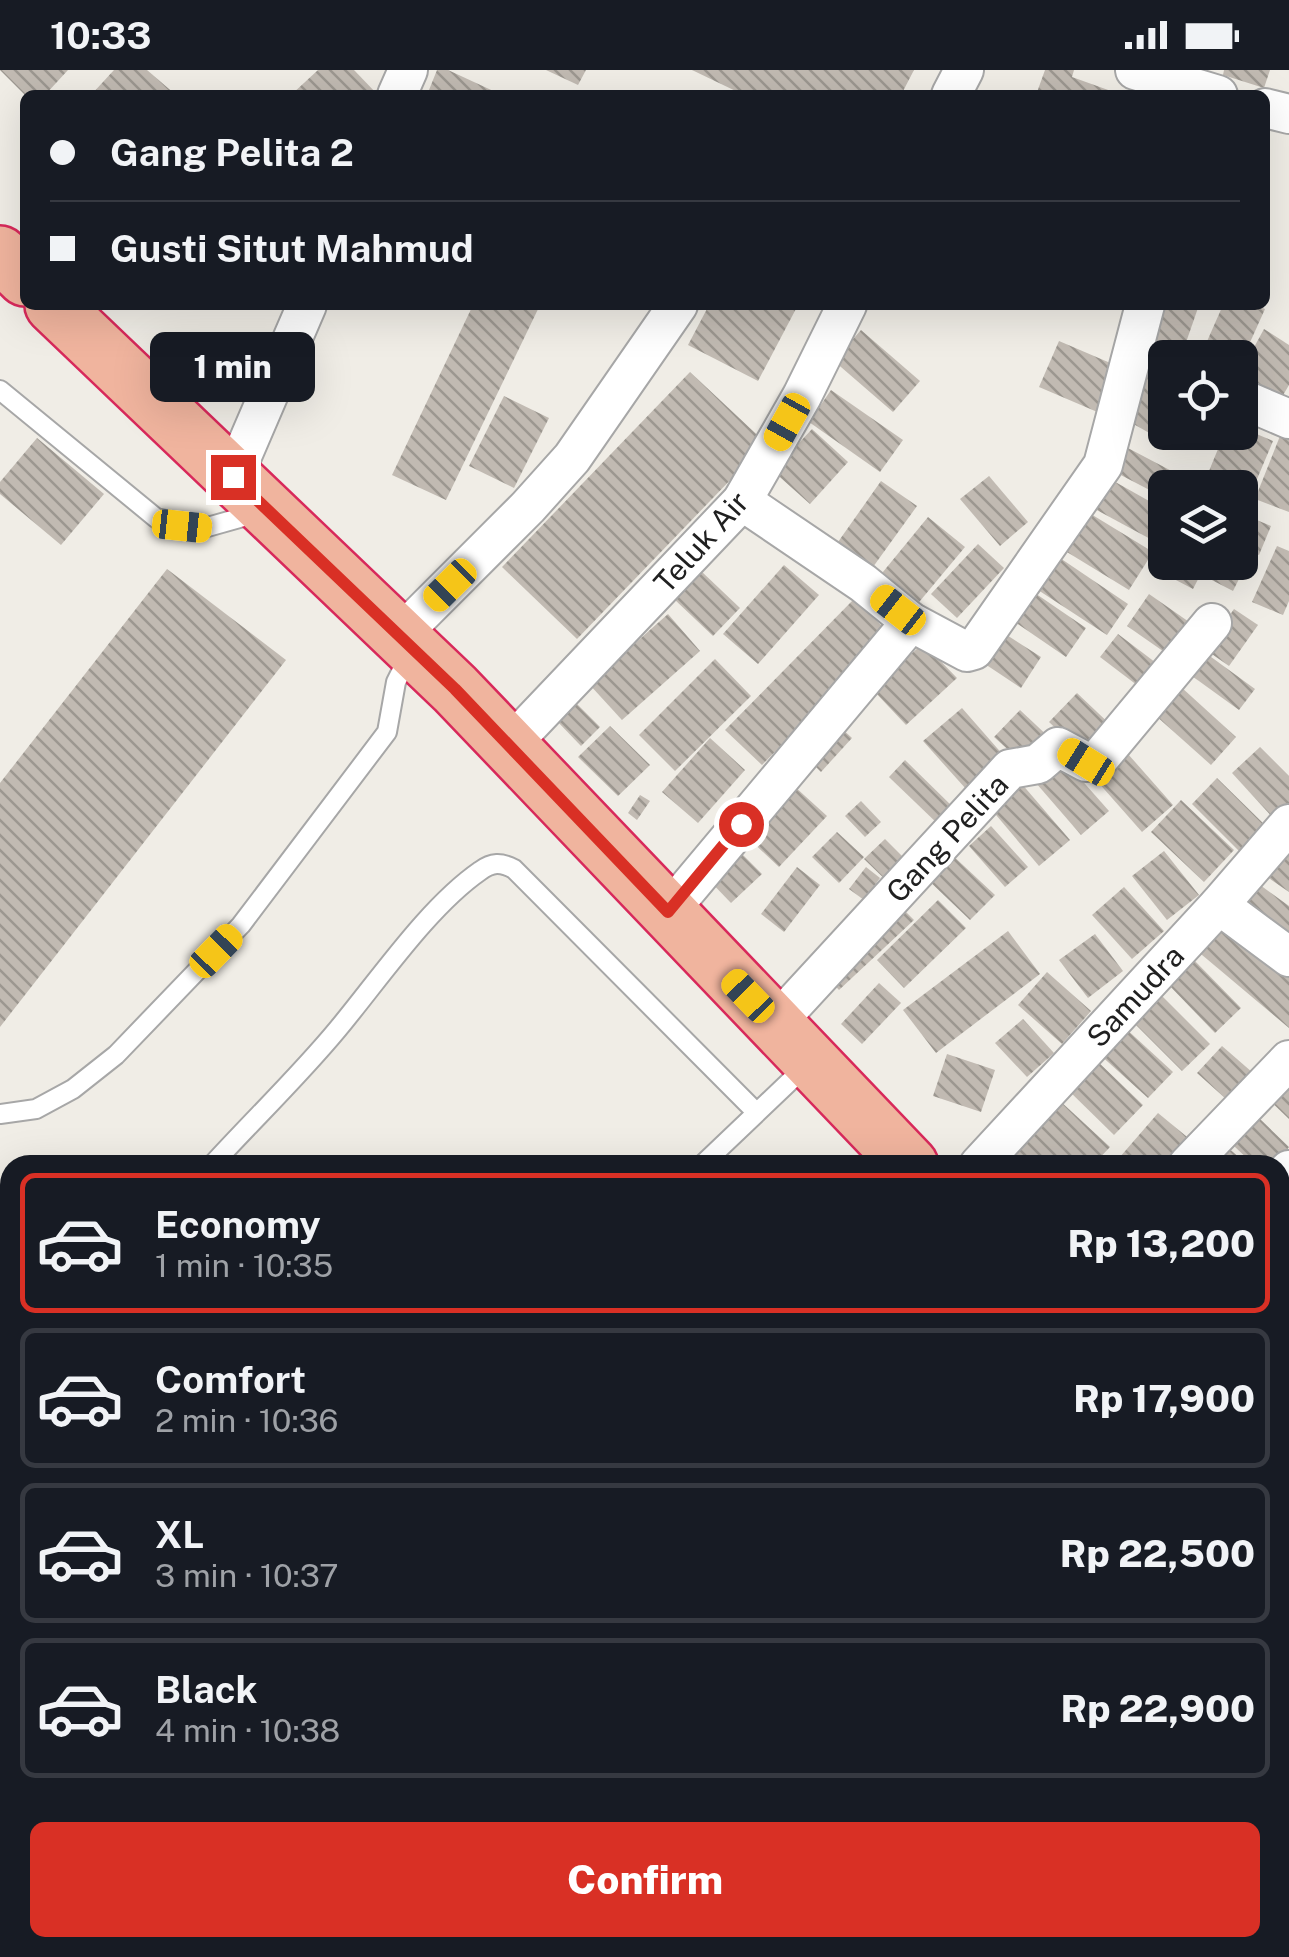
<!DOCTYPE html>
<meta charset="utf-8">
<style>
:root{--surface:#171b24;--page:#242831;--text:#f1f3f6;--muted:#9ea1a6;--line:#363941;--accent:#d93025}
body{margin:0;font-family:"Public Sans",sans-serif;background:var(--page);color:var(--text);height:100vh;display:flex;flex-direction:column;font-size:38px;white-space:nowrap}
*{box-sizing:border-box;margin:0}
p{font-size:32px;color:var(--muted)}
.icon{flex:none;width:55px;height:55px;fill:none;stroke:currentColor;stroke-width:2;stroke-linecap:round;stroke-linejoin:round}
.map{position:relative;flex:1;overflow:hidden}
.sheet{position:absolute;left:0px;top:1085px;width:1290px;height:802px;display:flex;flex-direction:column;background:var(--surface);border-radius:30px 30px 0 0;box-shadow:0 10px 40px #0002}
.sheet>*{flex:none}
.top-card{position:absolute;left:20px;top:20px;width:1250px;height:220px;border-radius:15px;box-shadow:0 10px 40px #0002;display:grid;align-content:center;height:220px;padding:0 30px;background:var(--surface)}
.fabs{position:absolute;left:1148px;top:270px;display:grid;gap:20px}
.fabs a{display:grid;place-items:center;width:110px;height:110px;border-radius:15px;background:var(--surface);box-shadow:0 10px 40px #0002;font-size:50px}
.end{position:absolute;width:45px;height:45px;margin:-22px;border:12px solid #d93025;background:#fff;box-shadow:0 0 0 5px #fff}
.from{border-radius:50%}
.bubble{position:absolute;height:70px;border-radius:15px;background:var(--surface);box-shadow:0 10px 40px #0002;font-size:32px;font-weight:800;line-height:70px;text-align:center}
.car{position:absolute;width:30px;height:60px;margin:-30px -15px;border-radius:12px;box-shadow:0 0 8px 2px #0007;background:linear-gradient(#f5c518 24%,#345 0 40%,#f5c518 0 76%,#345 0 86%,#f5c518 0)}
.top-card b{display:flex;align-items:center;gap:35px;height:95px;font-size:38px}
.top-card b+b{border-top:2px solid var(--line)}
.top-card i{width:25px;height:25px;background:var(--text)}
ul{padding:18px 0 0;list-style:none}
li{display:flex;align-items:center;gap:30px;height:140px;margin:0 20px 15px;padding:0 10px;border:5px solid var(--line);border-radius:15px}
li div{flex:1}
li b{display:block;font-size:38px}
li em{font-style:normal;font-weight:800}
li.current{border-color:var(--accent)}
li>.icon{width:90px;height:90px;stroke-width:1.5}
.button{display:flex;gap:20px;margin-top:auto;padding:20px 30px}
.button a{flex:1;height:115px;border-radius:15px;background:var(--accent);color:#fff;font-size:40px;font-weight:800;line-height:115px;text-align:center}
.status{display:flex;justify-content:space-between;align-items:center;height:70px;padding:0 50px;background:var(--surface);direction:ltr}
.status svg{height:28px;fill:currentColor}
.map>svg:first-child{display:block}
.water{fill:#a8cedd}
.building{fill:url(#building-back-hatch)}
.lines{fill:none;stroke-linecap:round;stroke-linejoin:round}
.service-casing{stroke:#a7a7a7;stroke-width:22}
.minor-casing{stroke:#a7a7a7;stroke-width:42}
.trunk-casing{stroke:#d8295b;stroke-width:60}
.service{stroke:#fff;stroke-width:18}
.minor{stroke:#fff;stroke-width:38}
.trunk{stroke:#f0b49e;stroke-width:55}
.route{stroke:#d93025;stroke-width:12}
.labels{text-anchor:middle;dominant-baseline:central;stroke-width:8;stroke-linejoin:round;paint-order:stroke}
.street-label{font-size:30px;fill:#202020;stroke:#fff}
</style>
<div class="status"><b>10:33</b><svg viewBox="0 0 49 12"><path d="M0 12V9h3v3zM5 12V6h3v6zM10 12V3h3v9zM15 12V0h3v12zM26 1h20v11H26zM47 4h2v5h-2z"/></svg></div>
<div class="map">
<svg width="1289" height="1887" viewBox="0 0 1289 1887">
<defs>
<pattern id="building-back-hatch" width="6" height="6" patternUnits="userSpaceOnUse" patternTransform="scale(2.5)"><rect width="6" height="6" fill="#c1bab2"/><path d="M-1 5l2 2M0 0l6 6M5-1l2 2" fill="none" stroke="#9c9790"/></pattern>
</defs>
<rect width="100%" height="100%" fill="#f0ede6"/>
<!-- water -->
<path class="water" d="M0,1253L10,1262V1878H688L698,1887H0Z"/>
<!-- building -->
<g class="building">
<path d="M0,0H68L45,25H25Z"/>
<path d="M114,0H147L176,25H91Z"/>
<path d="M318,0H354L378,25H291Z"/>
<path d="M437,0H448L502,25H427Z"/>
<path d="M546,0H586L578,15Z"/>
<path d="M692,0H914L901,25H744Z"/>
<path d="M1045,0H1074L1072,7L1111,21L1109,25H1036Z"/>
<path d="M1224,0H1270L1264,18L1223,5Z"/>
<path d="M473,235H540L446,430L392,405Z"/>
<path d="M709,235H798L758,311L688,275Z"/>
<path d="M1159,235H1199L1182,284L1146,271Z"/>
<path d="M1223,235H1256L1265,239L1243,288H1207L1201,285Z"/>
<path d="M1264,259L1289,275V315L1282,327L1240,303Z"/>
<path d="M861,260L920,311L893,342L834,291Z"/>
<path d="M1059,271L1122,298L1102,344L1039,317Z"/>
<path d="M1154,289L1165,296V361L1160,369L1121,347Z"/>
<path d="M690,302L766,373L577,569L502,497Z"/>
<path d="M831,320L903,370L880,402L809,352Z"/>
<path d="M504,326L549,348L514,418L469,396Z"/>
<path d="M1240,357L1273,371L1244,440L1240,438V418H1202L1225,362H1240Z"/>
<path d="M812,359L848,392L810,434L773,401Z"/>
<path d="M1282,361L1289,364V442L1255,429Z"/>
<path d="M37,368L104,424L61,475L0,424V412Z"/>
<path d="M1126,377L1183,407L1178,418H1165V428L1113,401Z"/>
<path d="M989,406L1028,452L1000,476L960,429Z"/>
<path d="M1110,409L1165,440V452L1154,471L1093,438Z"/>
<path d="M881,411L917,436L873,497L838,472Z"/>
<path d="M1086,441L1153,482L1129,520L1062,479Z"/>
<path d="M1240,443L1271,456L1259,485L1240,477Z"/>
<path d="M928,447L965,477L915,537L878,508Z"/>
<path d="M978,474L1004,498L957,548L931,524Z"/>
<path d="M1277,476L1289,481V531L1283,545L1252,532Z"/>
<path d="M1165,479V492H1207L1193,519L1155,499Z"/>
<path d="M1060,488L1128,534L1107,565L1038,520Z"/>
<path d="M1240,489L1247,493L1233,521L1206,507L1213,492H1240Z"/>
<path d="M784,495L819,525L758,594L723,564Z"/>
<path d="M167,499L286,590L0,957V713Z"/>
<path d="M701,501L740,538L713,566L674,529Z"/>
<path d="M1029,519L1086,558L1066,587L1009,548Z"/>
<path d="M1149,524L1192,554L1170,586L1127,556Z"/>
<path d="M854,529L890,564L762,695L725,660Z"/>
<path d="M1234,539L1258,555L1229,596L1206,580Z"/>
<path d="M668,544L700,581L622,650L589,614Z"/>
<path d="M996,558L1041,587L1021,618L976,588Z"/>
<path d="M1118,564L1164,599L1146,622L1100,587Z"/>
<path d="M923,573L957,608L906,655L873,620Z"/>
<path d="M1207,584L1255,619L1239,640L1192,606Z"/>
<path d="M715,589L751,626L675,701L639,665Z"/>
<path d="M1181,617L1236,667L1211,695L1155,645Z"/>
<path d="M1077,623L1116,660L1088,689L1049,652Z"/>
<path d="M575,632L600,657L581,676L556,650Z"/>
<path d="M962,638L1004,686L966,719L923,671Z"/>
<path d="M1020,640L1052,670L1027,697L994,667Z"/>
<path d="M610,656L650,695L618,726L578,687Z"/>
<path d="M840,657L852,668L821,702L809,690Z"/>
<path d="M710,668L745,700L698,753L662,722Z"/>
<path d="M1260,677L1289,706V737L1275,750L1232,703Z"/>
<path d="M1128,684L1173,735L1142,762L1097,711Z"/>
<path d="M1063,689L1109,741L1081,765L1036,713Z"/>
<path d="M905,690L957,741L941,757L889,707Z"/>
<path d="M1217,708L1268,758L1243,785L1192,734Z"/>
<path d="M1021,713L1070,770L1039,796L991,739Z"/>
<path d="M794,716L827,746L779,797L747,767Z"/>
<path d="M640,725L650,731L637,750L628,743Z"/>
<path d="M1181,730L1234,780L1204,812L1151,762Z"/>
<path d="M861,731L881,752L865,767L845,746Z"/>
<path d="M991,756L1028,797L1005,817L969,776Z"/>
<path d="M837,762L864,787L839,813L812,787Z"/>
<path d="M885,769L912,796L892,816L864,789Z"/>
<path d="M1289,775V822L1260,802Z"/>
<path d="M736,778L762,804L731,833L706,807Z"/>
<path d="M1164,781L1199,825L1167,850L1132,806Z"/>
<path d="M949,782L995,825L970,850L925,807Z"/>
<path d="M797,797L820,815L784,862L761,844Z"/>
<path d="M866,797L880,808L864,830L849,819Z"/>
<path d="M1256,812L1289,836V872L1236,839Z"/>
<path d="M1124,817L1164,861L1132,889L1092,845Z"/>
<path d="M938,830L966,858L904,918L877,890Z"/>
<path d="M899,835L914,850L839,920L824,904Z"/>
<path d="M1223,846L1289,901V958L1195,879Z"/>
<path d="M1008,861L1040,904L936,983L903,940Z"/>
<path d="M1095,864L1123,901L1088,928L1059,890Z"/>
<path d="M1192,888L1241,938L1215,963L1166,912Z"/>
<path d="M1047,902L1091,941L1062,974L1018,935Z"/>
<path d="M879,913L901,933L862,974L841,954Z"/>
<path d="M1159,923L1210,974L1182,1001L1131,950Z"/>
<path d="M1023,949L1054,983L1027,1007L995,973Z"/>
<path d="M1123,956L1173,1002L1148,1028L1098,983Z"/>
<path d="M1222,976L1260,1009L1235,1037L1197,1003Z"/>
<path d="M947,984L995,1000L981,1042L933,1026Z"/>
<path d="M1094,988L1143,1035L1114,1065L1065,1017Z"/>
<path d="M1289,1006V1049L1267,1028Z"/>
<path d="M1059,1030L1110,1077L1093,1095H1010L1003,1088Z"/>
<path d="M1158,1043L1192,1071L1172,1095H1113Z"/>
<path d="M1259,1048L1289,1077L1275,1095H1254L1234,1076Z"/>
<path d="M1219,1070L1248,1095H1198Z"/>
<path d="M1289,1210V1267L1285,1272L1280,1267V1221Z"/>
<path d="M1289,1277V1322L1280,1332V1287Z"/>
<path d="M1283,1525L1289,1529V1549L1280,1563V1530Z"/>
<path d="M1280,1617L1289,1626V1667L1280,1658Z"/>
<path d="M1289,1771V1855L1280,1848V1781Z"/>
<path d="M1065,1878H1098L1112,1887H1057Z"/>
</g>
<g class="lines">
<defs>
<g id="service">
<path d="M0,320L156,448L204,458L257,443"/>
<path d="M0,1044L36,1039L73,1019L116,985L241,855L387,662L396,612L410,584"/>
<path d="M212,1095C253,1050 298,1007 337,960C378,911 428,837 480,801C492,792 501,792 514,799L756,1042"/>
<path d="M702,1095L807,995"/>
</g>
<g id="minor">
<path d="M1135,0L1218,25"/>
<path d="M397,25L408,0"/>
<path d="M951,25L964,0"/>
<path d="M1265,38L1289,44"/>
<path d="M1240,328L1289,349"/>
<path d="M233,407L307,235"/>
<path d="M742,431L863,513L911,552L967,582L974,580L1103,395L1145,235"/>
<path d="M399,566L528,437L572,388L678,235"/>
<path d="M509,676L742,431L802,326L847,235"/>
<path d="M1219,835L1289,887"/>
<path d="M668,842L911,552"/>
<path d="M775,954L1010,699L1038,694L1058,677L1086,692L1098,690L1212,553"/>
<path d="M979,1095L1219,835L1289,754"/>
<path d="M1188,1095L1289,990"/>
<path d="M1280,1110L1289,1100"/>
<path d="M1047,1887L1056,1878"/>
</g>
<g id="trunk">
<path d="M0,184L25,208"/>
<path d="M53,235L455,619L910,1095"/>
<path d="M1280,1473L1289,1482"/>
</g>
</defs>
<!-- service casing -->
<use href="#service" class="service-casing"/>
<!-- minor casing -->
<use href="#minor" class="minor-casing"/>
<!-- trunk casing -->
<use href="#trunk" class="trunk-casing"/>
<!-- service -->
<use href="#service" class="service"/>
<!-- minor -->
<use href="#minor" class="minor"/>
<!-- trunk -->
<use href="#trunk" class="trunk"/>
</g>
<g class="lines">
<!-- route -->
<path class="route" d="M233,407L455,619L668,842L741,754"/>
</g>
<g class="labels">
<!-- street labels -->
<g class="street-label">
<text transform="translate(701 472) rotate(-48)">Teluk Air</text>
<text transform="translate(947 768) rotate(-47)">Gang Pelita</text>
<text transform="translate(1135 926) rotate(-47)">Samudra</text>
</g>
</g>
</svg>
<div class="fabs">
<a><svg class="icon" aria-label="locate" viewBox="0 0 24 24"><circle cx="12" cy="12" r="6"/><path d="M12 2v4M12 18v4M2 12h4M18 12h4"/></svg></a>
<a><svg class="icon" aria-label="layers" viewBox="0 0 24 24"><path d="M12 4l9 5-9 5-9-5zM3 14l9 5 9-5"/></svg></a>
</div>
<i class="end from" style="left:741px;top:754px"></i>
<i class="end" style="left:233px;top:407px"></i>
<div class="bubble" style="left:150px;top:262px;width:165px">1 min</div>
<i class="car" style="left:787px;top:352px;rotate:209deg"></i>
<i class="car" style="left:182px;top:456px;rotate:96deg"></i>
<i class="car" style="left:450px;top:515px;rotate:225deg"></i>
<i class="car" style="left:898px;top:540px;rotate:308deg"></i>
<i class="car" style="left:1086px;top:692px;rotate:302deg"></i>
<i class="car" style="left:216px;top:881px;rotate:44deg"></i>
<i class="car" style="left:748px;top:926px;rotate:316deg"></i>
<div class="top-card">
<b><i class="from"></i>Gang Pelita 2</b>
<b><i></i>Gusti Situt Mahmud</b>
</div>
<section class="sheet">
<ul>
<li class="current"><svg class="icon" aria-label="car" viewBox="0 0 24 24"><path d="M5 17H2v-5l4-1 3-4h7l3 4 3 1v5h-3M9 17h6M6 11h13"/><circle cx="7" cy="17" r="2"/><circle cx="17" cy="17" r="2"/></svg><div><b>Economy</b><p>1 min · 10:35</p></div><em>Rp 13,200</em></li>
<li><svg class="icon" aria-label="car" viewBox="0 0 24 24"><path d="M5 17H2v-5l4-1 3-4h7l3 4 3 1v5h-3M9 17h6M6 11h13"/><circle cx="7" cy="17" r="2"/><circle cx="17" cy="17" r="2"/></svg><div><b>Comfort</b><p>2 min · 10:36</p></div><em>Rp 17,900</em></li>
<li><svg class="icon" aria-label="car" viewBox="0 0 24 24"><path d="M5 17H2v-5l4-1 3-4h7l3 4 3 1v5h-3M9 17h6M6 11h13"/><circle cx="7" cy="17" r="2"/><circle cx="17" cy="17" r="2"/></svg><div><b>XL</b><p>3 min · 10:37</p></div><em>Rp 22,500</em></li>
<li><svg class="icon" aria-label="car" viewBox="0 0 24 24"><path d="M5 17H2v-5l4-1 3-4h7l3 4 3 1v5h-3M9 17h6M6 11h13"/><circle cx="7" cy="17" r="2"/><circle cx="17" cy="17" r="2"/></svg><div><b>Black</b><p>4 min · 10:38</p></div><em>Rp 22,900</em></li>
</ul>
<div class="button"><a>Confirm</a></div>
</section>
</div>
